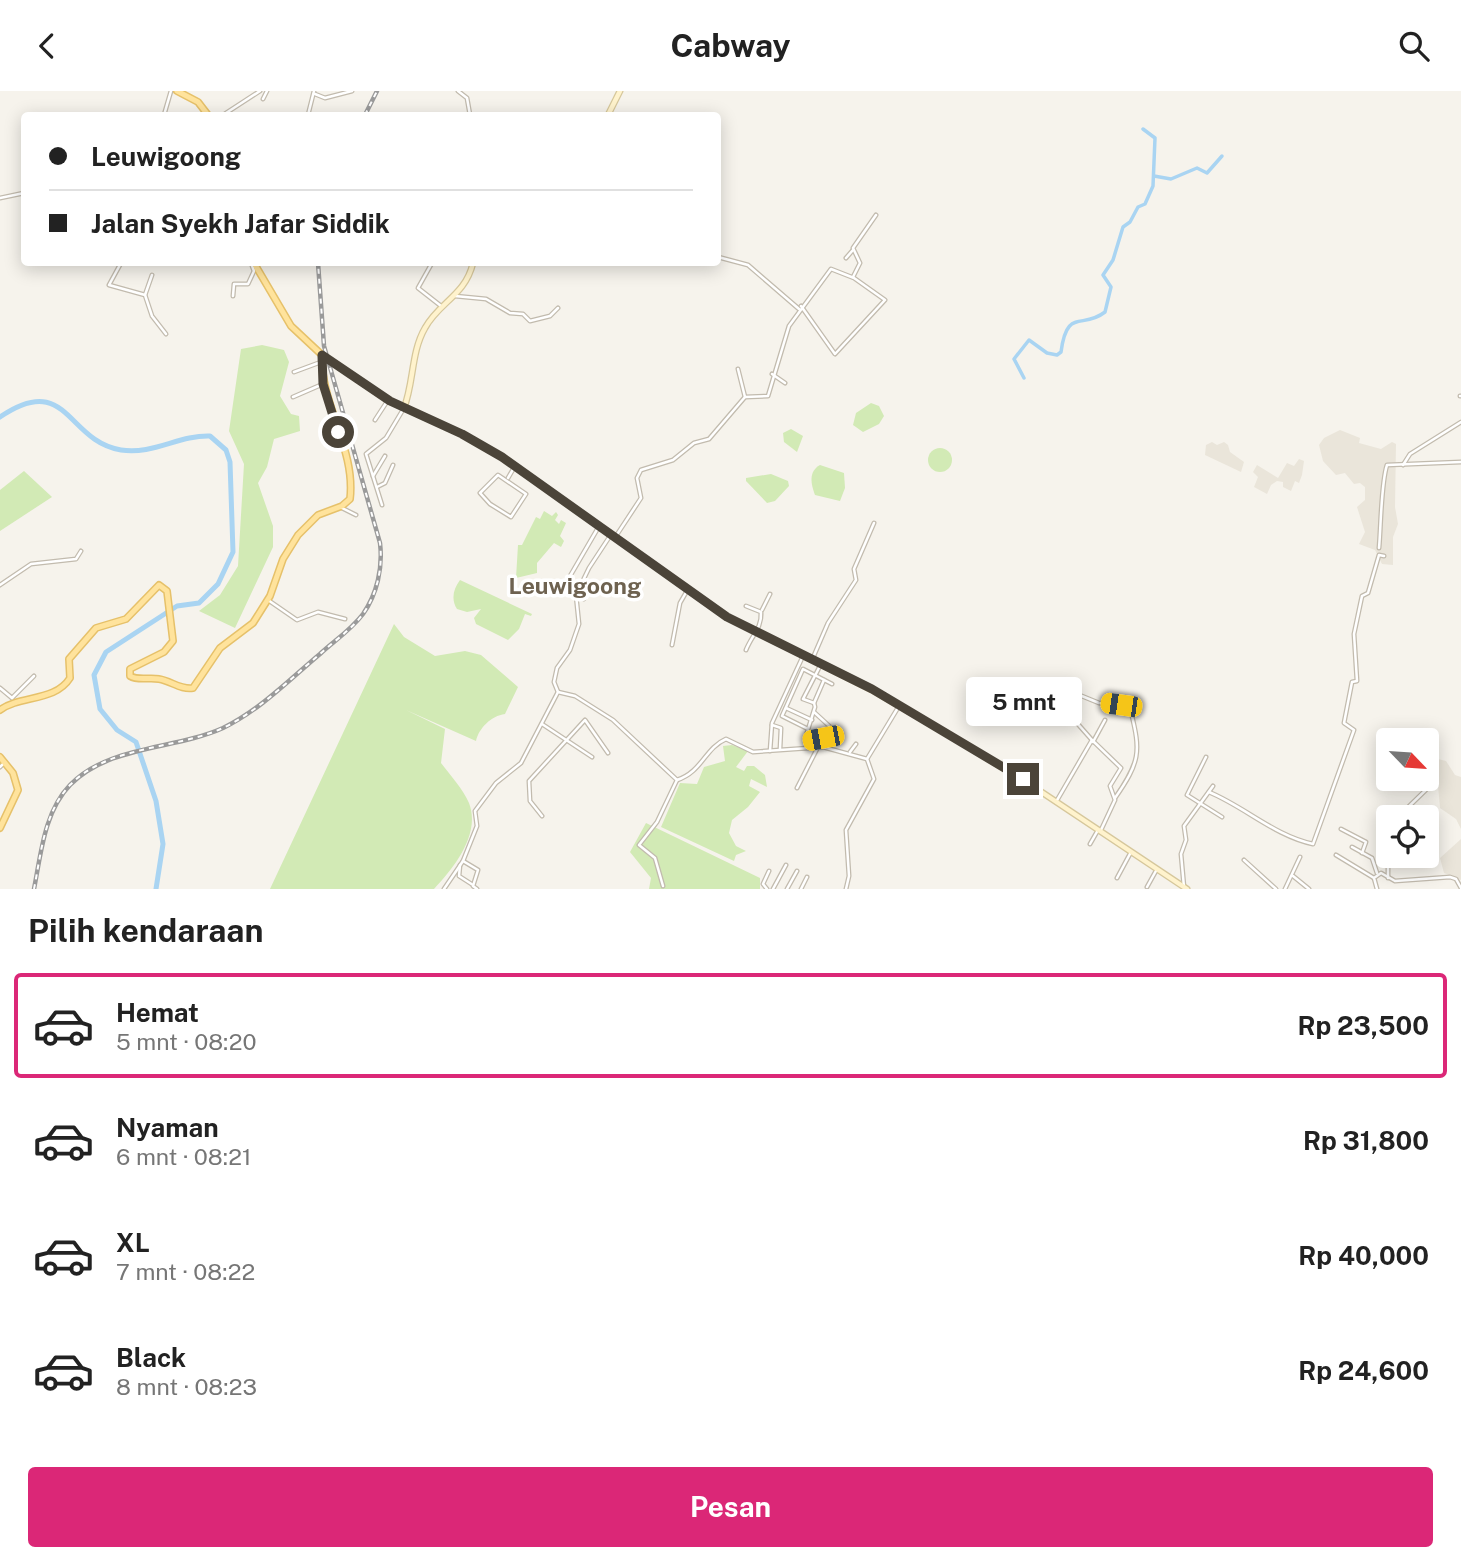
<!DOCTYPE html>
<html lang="id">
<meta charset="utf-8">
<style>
:root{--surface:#fff;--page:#f2f2f2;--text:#222;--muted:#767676;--line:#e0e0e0;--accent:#db2777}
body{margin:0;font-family:"Public Sans",sans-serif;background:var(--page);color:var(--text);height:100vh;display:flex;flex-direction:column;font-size:26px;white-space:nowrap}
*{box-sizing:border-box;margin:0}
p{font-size:23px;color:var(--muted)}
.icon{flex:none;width:38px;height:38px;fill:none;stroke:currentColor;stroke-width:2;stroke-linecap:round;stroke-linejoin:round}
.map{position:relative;height:798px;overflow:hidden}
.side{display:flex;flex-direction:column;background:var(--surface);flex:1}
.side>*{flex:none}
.hud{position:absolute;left:21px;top:21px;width:700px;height:154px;border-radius:7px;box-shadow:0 4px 18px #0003;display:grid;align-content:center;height:154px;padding:0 28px;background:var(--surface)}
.needle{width:46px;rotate:115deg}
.buttons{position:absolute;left:1376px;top:637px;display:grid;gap:14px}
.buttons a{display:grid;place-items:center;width:63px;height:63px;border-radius:7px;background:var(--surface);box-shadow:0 4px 18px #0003;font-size:35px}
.end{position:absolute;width:32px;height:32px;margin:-16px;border:9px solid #4b4439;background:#fff;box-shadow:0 0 0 4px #fff}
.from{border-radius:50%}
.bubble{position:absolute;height:49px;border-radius:7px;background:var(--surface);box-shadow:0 4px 18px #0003;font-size:23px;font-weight:700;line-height:49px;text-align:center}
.car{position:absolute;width:21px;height:42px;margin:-21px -10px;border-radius:9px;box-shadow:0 0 5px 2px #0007;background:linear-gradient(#f5c518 24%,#345 0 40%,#f5c518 0 76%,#345 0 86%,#f5c518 0)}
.hud b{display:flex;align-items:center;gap:24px;height:66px;font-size:26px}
.hud b+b{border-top:2px solid var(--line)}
.hud i{width:18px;height:18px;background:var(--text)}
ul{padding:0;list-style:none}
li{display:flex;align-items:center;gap:21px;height:105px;margin:0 14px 10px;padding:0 14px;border:4px solid transparent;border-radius:7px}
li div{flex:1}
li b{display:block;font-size:26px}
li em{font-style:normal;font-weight:700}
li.selected{border-color:var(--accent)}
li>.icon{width:63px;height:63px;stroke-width:1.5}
h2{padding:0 28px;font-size:32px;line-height:84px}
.button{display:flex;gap:14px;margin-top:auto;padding:14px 28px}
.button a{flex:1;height:80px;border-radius:7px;background:var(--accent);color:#fff;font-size:28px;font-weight:700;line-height:80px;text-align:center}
header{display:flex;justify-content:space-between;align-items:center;height:91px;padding:0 28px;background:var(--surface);font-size:32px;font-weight:700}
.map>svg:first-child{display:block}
.residential{fill:#eae5da}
.green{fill:#d2eab5}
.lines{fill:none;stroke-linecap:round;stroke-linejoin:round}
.canal{stroke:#a9d4f2;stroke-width:3.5}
.river{stroke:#a9d4f2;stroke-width:5}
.street-casing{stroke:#c2bbae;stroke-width:5}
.secondary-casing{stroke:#d6c79b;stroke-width:7}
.primary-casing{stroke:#e6c16a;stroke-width:8}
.street{stroke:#fff;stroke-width:2.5}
.secondary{stroke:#fff3cd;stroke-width:4.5}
.primary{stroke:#ffe39c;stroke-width:5}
.rail-casing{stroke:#9a9a9a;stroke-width:4.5}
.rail{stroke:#fff;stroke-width:2;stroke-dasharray:5;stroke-linecap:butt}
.route{stroke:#4b4439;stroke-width:9}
.labels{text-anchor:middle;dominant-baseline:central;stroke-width:7;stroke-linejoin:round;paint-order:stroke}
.quarter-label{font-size:23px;font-weight:bold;fill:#6e6250;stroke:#fff}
</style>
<header><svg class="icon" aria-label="back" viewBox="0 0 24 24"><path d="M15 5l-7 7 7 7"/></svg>Cabway<svg class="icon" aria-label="search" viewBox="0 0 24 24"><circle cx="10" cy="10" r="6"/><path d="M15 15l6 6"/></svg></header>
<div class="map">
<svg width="1461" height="798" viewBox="0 0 1461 798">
<rect width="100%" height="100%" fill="#f6f3ec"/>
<!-- residential -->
<g class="residential">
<path d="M1340,339L1360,347L1359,352L1381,358L1392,351L1396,353L1395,416L1398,433L1393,446V474L1382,473L1375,459L1359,453L1365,441L1357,416L1365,409V396L1360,392L1354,393L1345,382L1336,384L1323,370L1319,354L1324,347Z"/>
<path d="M1212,351L1217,354L1224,351L1228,354L1230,361L1244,371L1241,381L1205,364L1206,354Z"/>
<path d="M1299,368L1304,370L1302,384L1299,392L1295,390L1291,400L1283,396V391L1277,390L1271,394L1267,403L1254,396L1258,386L1253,381L1257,374L1278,387L1287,372L1294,375Z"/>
<path d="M1426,665L1446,670L1455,684L1461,686V738L1456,728L1440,717L1438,694L1424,688H1426Z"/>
<path d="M1461,748V789L1444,782L1440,767Z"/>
</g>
<!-- green -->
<g class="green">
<path d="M262,254L284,259L289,271L280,305L291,323L299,325L300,340L274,348L267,376L258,392L273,435V456L235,537L199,520L220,504L238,475L244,373L229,340L241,258Z"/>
<path d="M871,312L879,315L884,325L879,333L863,341L853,334L856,322Z"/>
<path d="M791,338L803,345L797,361L784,351L783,342Z"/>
<circle cx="940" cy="369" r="12"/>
<path d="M820,374L844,382L845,397L840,410L815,404C811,393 808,381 820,374Z"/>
<path d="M24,380L52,406L0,440V399Z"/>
<path d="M771,383L788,390L789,395L775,410L767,412L746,390V387Z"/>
<path d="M544,420L552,425L556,421L558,424L555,429L559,433L561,429L566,432L560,445L564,450L561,456L554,452L537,472V482L516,487L518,454H522L536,426L540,428Z"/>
<path d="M460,489L532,523L531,525L525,523L519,538L508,549L476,533L474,527L481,518L467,521L457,518C451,509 453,498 460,489Z"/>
<path d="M394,533L404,546L435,565L465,560L481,564L518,596L505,623C491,625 479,637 476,650L406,619L445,638L441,672C450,684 463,698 469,712C481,743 454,777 434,798H270Z"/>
<path d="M732,654L748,660L736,676L744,680L747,675H754L765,684L767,696L751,688L749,695L760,701L748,716L732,729L729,742L736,755L746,760L736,764L734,770L661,736L680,692L697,693L704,676L725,670L723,655Z"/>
<path d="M646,732L760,787V798H649L651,787L630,761Z"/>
</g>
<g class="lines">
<!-- canal -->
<g class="canal">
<path d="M1154,85L1171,88L1197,77L1207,82L1222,65"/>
<path d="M1024,287L1014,268L1029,249L1047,262L1057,264L1061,261C1067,216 1082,239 1105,221L1111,196L1103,184L1113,169L1123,136L1130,131L1138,116L1145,113L1153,95L1155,47L1143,38"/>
</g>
<!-- river -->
<path class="river" d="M0,326C68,280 66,350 121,359C153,364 179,344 210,345L226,359L230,371L233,461L218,493L199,512L177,515L106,561L94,584L100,618L117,639L136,651L156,710L163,753L156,798"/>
<defs>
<g id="street">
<path d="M458,0L467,7L470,24"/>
<path d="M315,3L325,7L352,0"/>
<path d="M263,8L267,0"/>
<path d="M164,24L171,0"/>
<path d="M223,24L260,0"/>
<path d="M308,24L314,0"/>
<path d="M0,107L24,102"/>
<path d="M718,166L748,174L799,218"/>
<path d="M846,167L853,159"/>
<path d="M121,172L109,194L145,204L152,225L166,243"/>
<path d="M432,172L418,197L441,215"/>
<path d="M853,186L860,172L853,157L876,124"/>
<path d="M145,204L152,184"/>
<path d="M233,205L234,193H248L254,180L251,172"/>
<path d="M455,205L486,208L510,222L523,223L530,230L550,225L558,217"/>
<path d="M738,278L745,306"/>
<path d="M294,281L321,271"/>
<path d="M772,283L785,292"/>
<path d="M1460,305H1461"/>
<path d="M293,306L323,293"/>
<path d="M375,329L388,309"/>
<path d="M1403,374L1410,363L1461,331"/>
<path d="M498,384L526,403L511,426L490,413L480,402Z"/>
<path d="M373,385L385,365"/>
<path d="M508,387L515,375"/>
<path d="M377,396L385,392L393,374"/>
<path d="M382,414L366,363L386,347L404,317"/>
<path d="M340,416L356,424"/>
<path d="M616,445L641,407L637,387L641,379L673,369L694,352L709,348L745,306L768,305L789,235L831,178L854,187L885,209L835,263L801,215"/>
<path d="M1379,457C1381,435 1381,392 1387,374L1461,371"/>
<path d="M0,494L31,473L76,468L81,460"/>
<path d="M584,508L576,504L589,477L610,445"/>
<path d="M268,509L297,529L318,521L345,528"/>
<path d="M746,515L761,521C762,537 752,544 746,559"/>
<path d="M762,519L770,503"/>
<path d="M672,554L680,512L688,498"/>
<path d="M812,569L828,532L856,489L854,478L874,432"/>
<path d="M969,594L1033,609L1040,596L1060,602L1072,601L1099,612L1121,614L1131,621C1141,661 1140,671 1115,707"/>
<path d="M0,597L12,607"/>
<path d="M558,601L575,605L613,629L677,689C702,681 705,657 726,648L753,661L823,656L867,668"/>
<path d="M12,607L34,585"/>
<path d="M814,612L824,589"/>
<path d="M786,617L812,629"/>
<path d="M814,621L839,644L805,648L815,616L814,612L803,608L821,573"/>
<path d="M1077,632L1092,649"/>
<path d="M542,633L592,666"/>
<path d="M772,634L781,637L780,658"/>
<path d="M808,638L782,625L803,578L832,593"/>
<path d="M1093,651L1105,629"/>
<path d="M770,660L772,632L803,565"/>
<path d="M850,661L856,653"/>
<path d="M1206,666L1187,704L1222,726"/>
<path d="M0,676L5,671"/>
<path d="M797,697L818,656"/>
<path d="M1209,701C1245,716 1275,745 1313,753L1354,639L1344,632L1352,591L1357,590L1354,543L1362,505L1368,502L1379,464L1384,465"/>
<path d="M1056,711L1092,649L1121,677L1110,695L1115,709L1101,739"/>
<path d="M542,725L530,710L529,690L585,629L608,662"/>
<path d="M1398,726L1433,692L1426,685"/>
<path d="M1388,737V752"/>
<path d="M1341,738L1366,751L1362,762"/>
<path d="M1090,753L1098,739"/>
<path d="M1352,756L1372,767L1377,782"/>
<path d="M1388,756V787"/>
<path d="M1336,764L1374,787"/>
<path d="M1244,769L1276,798"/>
<path d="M463,770L478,779L473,795L477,798"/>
<path d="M460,774L459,785L473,794"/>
<path d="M1293,785L1309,798"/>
<path d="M1117,787L1131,761"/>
<path d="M663,795L655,767L639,754L657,731L677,689"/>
<path d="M1147,796L1157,778"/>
<path d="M1184,796L1181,763L1186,749L1184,735L1213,695"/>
<path d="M444,798L463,770L477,735L475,720L496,692L521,672L558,601L554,591L557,577L570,559L579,533L576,504L566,492L598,437"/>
<path d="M767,798L763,793L769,780"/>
<path d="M773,798L786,774"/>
<path d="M787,798L797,780"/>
<path d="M801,798L807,786"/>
<path d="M846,798L849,785L846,739L874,688L867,668L899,615"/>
<path d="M1285,798L1300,766"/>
<path d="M1377,798L1374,787L1381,782L1395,790L1450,786L1456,788L1461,797"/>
</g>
<g id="secondary">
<path d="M608,24L620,0"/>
<path d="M322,264L389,310L462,343L502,366L727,526L872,599L949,644L1031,694L1187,798"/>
<path d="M404,317C414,291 411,261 425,237C439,211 465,205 473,172"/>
</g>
<g id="primary">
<path d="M177,0L198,11L208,24"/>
<path d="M0,619C20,604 55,611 70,587L69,568L96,537L126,528L159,494L167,500L173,550L164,561L130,578V585C138,590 149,586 159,588C171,590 181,599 193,597L220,557L253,532L270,505L283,468L298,444L318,424L342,415L350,408C356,358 320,313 322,264L291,235L254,172"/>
<path d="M0,666L13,682L18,699L0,737"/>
</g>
</defs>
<!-- street casing -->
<use href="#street" class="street-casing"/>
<!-- secondary casing -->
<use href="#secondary" class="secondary-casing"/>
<!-- primary casing -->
<use href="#primary" class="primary-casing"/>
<!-- street -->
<use href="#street" class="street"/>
<!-- secondary -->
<use href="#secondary" class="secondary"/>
<!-- primary -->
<use href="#primary" class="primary"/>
<defs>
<g id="rail">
<path d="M365,24L377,0"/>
<path d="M34,798C41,763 44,721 70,694C109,654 174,659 223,637C260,619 289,589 320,563C334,550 351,539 363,523C377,503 383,477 380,452L324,255L318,172"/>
</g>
</defs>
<!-- rail casing -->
<use href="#rail" class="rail-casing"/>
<!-- rail -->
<use href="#rail" class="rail"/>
</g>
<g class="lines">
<!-- route -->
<path class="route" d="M338,341L323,293L322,264L390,310L462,343L502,366L727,526L872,598L1023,688"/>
</g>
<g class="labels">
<!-- quarter labels -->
<g class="quarter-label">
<text x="575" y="494">Leuwigoong</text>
</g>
</g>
</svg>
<div class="buttons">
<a><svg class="needle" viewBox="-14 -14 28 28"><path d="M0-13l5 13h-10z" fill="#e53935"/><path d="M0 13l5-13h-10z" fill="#767676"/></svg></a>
<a><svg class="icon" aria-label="locate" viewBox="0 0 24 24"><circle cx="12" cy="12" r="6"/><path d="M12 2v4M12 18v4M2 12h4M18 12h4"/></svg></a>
</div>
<i class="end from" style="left:338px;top:341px"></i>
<i class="end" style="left:1023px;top:688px"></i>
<div class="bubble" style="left:966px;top:586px;width:116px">5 mnt</div>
<i class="car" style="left:1121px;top:614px;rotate:278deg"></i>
<i class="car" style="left:823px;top:647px;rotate:259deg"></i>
<div class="hud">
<b><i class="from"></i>Leuwigoong</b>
<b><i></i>Jalan Syekh Jafar Siddik</b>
</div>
</div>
<section class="side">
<h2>Pilih kendaraan</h2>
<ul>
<li class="selected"><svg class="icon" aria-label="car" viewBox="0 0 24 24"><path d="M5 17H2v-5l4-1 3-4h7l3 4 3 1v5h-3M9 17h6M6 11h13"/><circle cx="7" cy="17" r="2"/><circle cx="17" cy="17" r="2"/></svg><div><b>Hemat</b><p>5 mnt · 08:20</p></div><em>Rp 23,500</em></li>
<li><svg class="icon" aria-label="car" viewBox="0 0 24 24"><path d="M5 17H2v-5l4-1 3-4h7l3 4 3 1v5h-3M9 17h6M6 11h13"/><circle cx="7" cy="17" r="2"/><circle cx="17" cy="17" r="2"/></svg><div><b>Nyaman</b><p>6 mnt · 08:21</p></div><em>Rp 31,800</em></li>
<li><svg class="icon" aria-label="car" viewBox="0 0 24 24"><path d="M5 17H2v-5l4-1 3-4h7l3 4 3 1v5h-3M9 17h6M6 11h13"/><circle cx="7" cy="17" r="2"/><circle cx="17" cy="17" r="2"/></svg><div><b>XL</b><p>7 mnt · 08:22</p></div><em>Rp 40,000</em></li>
<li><svg class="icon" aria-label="car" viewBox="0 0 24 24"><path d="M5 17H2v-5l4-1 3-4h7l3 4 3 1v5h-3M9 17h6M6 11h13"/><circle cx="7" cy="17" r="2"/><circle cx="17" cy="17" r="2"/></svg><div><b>Black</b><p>8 mnt · 08:23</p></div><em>Rp 24,600</em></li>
</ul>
<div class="button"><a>Pesan</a></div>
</section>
